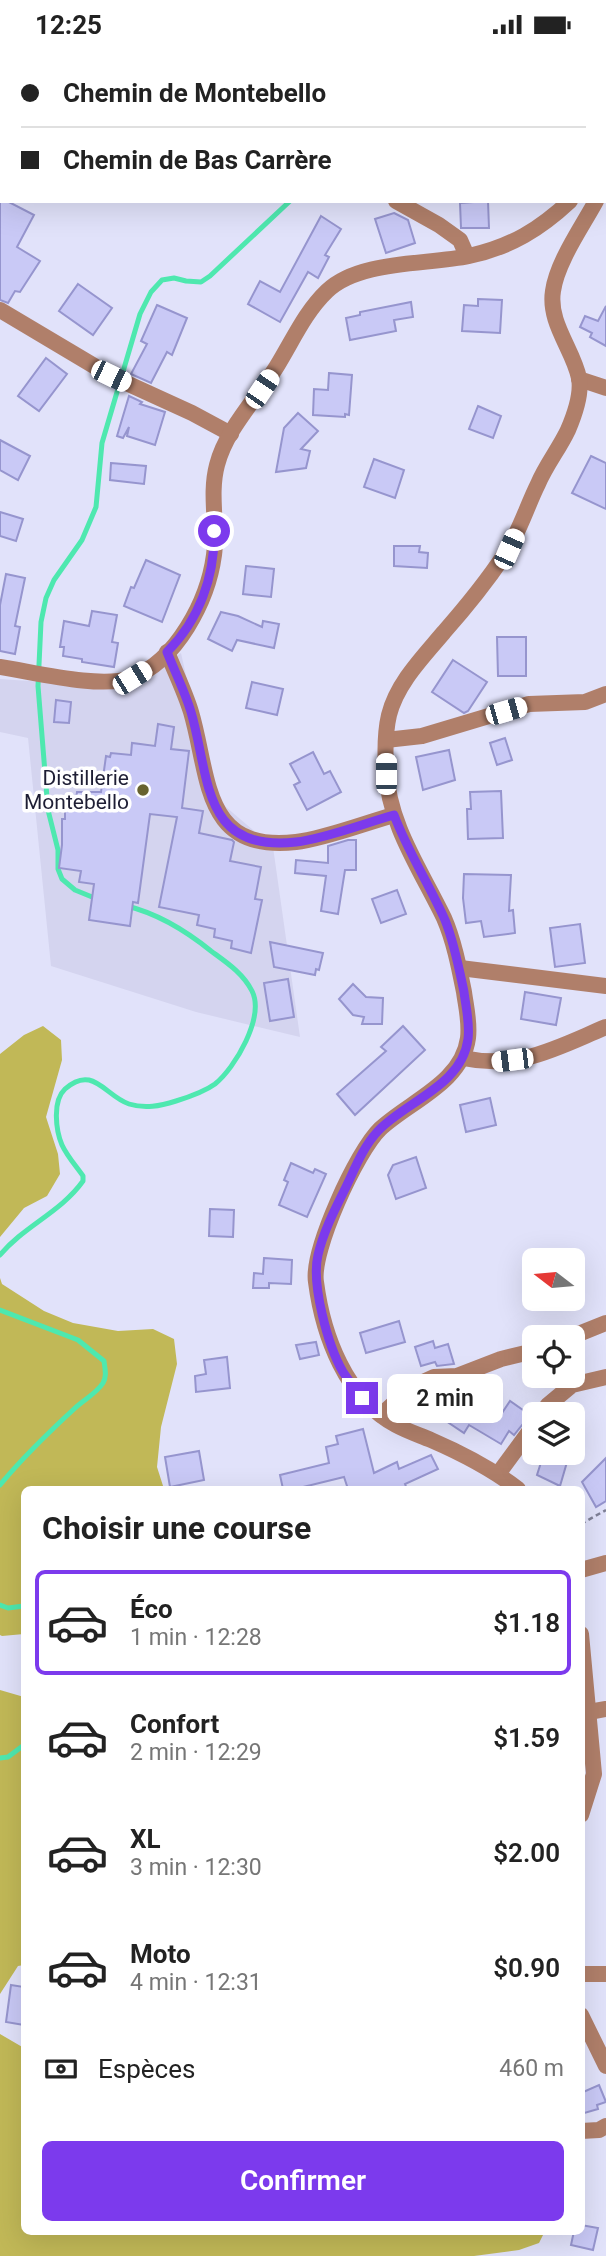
<!DOCTYPE html>
<html lang="fr">
<meta charset="utf-8">
<style>
:root{--surface:#fff;--page:#f6f6f6;--text:#222;--muted:#767676;--line:#e0e0e0;--accent:#7c3aed}
body{margin:0;font-family:Roboto,sans-serif;background:var(--page);color:var(--text);height:100vh;display:flex;flex-direction:column;font-size:26px;white-space:nowrap}
*{box-sizing:border-box;margin:0}
p{font-size:23px;color:var(--muted)}
.icon{flex:none;width:38px;height:38px;fill:none;stroke:currentColor;stroke-width:2;stroke-linecap:round;stroke-linejoin:round}
.map{position:relative;flex:1;overflow:hidden}
.panel{position:absolute;left:21px;top:1437px;width:564px;height:749px;display:flex;flex-direction:column;background:var(--surface);border-radius:10px;box-shadow:0 7px 28px #0002}
.panel>*{flex:none}
.top-card{position:absolute;left:0px;top:0px;width:607px;height:154px;box-shadow:0 7px 28px #0002;display:grid;align-content:center;height:154px;padding:0 21px;background:var(--surface)}
.needle{width:46px;rotate:286deg}
.tools{position:absolute;left:522px;top:1199px;display:grid;gap:14px}
.tools a{display:grid;place-items:center;width:63px;height:63px;border-radius:10px;background:var(--surface);box-shadow:0 7px 28px #0002;font-size:35px}
.end{position:absolute;width:32px;height:32px;margin:-16px;border:9px solid #7c3aed;background:#fff;box-shadow:0 0 0 4px #fff}
.from{border-radius:50%}
.bubble{position:absolute;height:49px;border-radius:10px;background:var(--surface);box-shadow:0 7px 28px #0002;font-size:23px;font-weight:600;line-height:49px;text-align:center}
.car{position:absolute;width:21px;height:42px;margin:-21px -10px;border-radius:9px;box-shadow:0 0 5px 2px #0007;background:linear-gradient(#fff 24%,#345 0 40%,#fff 0 76%,#345 0 86%,#fff 0)}
.top-card b{display:flex;align-items:center;gap:24px;height:66px;font-size:26px}
.top-card b+b{border-top:2px solid var(--line)}
.top-card i{width:18px;height:18px;background:var(--text)}
ul{padding:0;list-style:none}
li{display:flex;align-items:center;gap:21px;height:105px;margin:0 14px 10px;padding:0 7px;border:4px solid transparent;border-radius:10px}
li div{flex:1}
li b{display:block;font-size:26px}
li em{font-style:normal;font-weight:600}
li.current{border-color:var(--accent)}
li>.icon{width:63px;height:63px;stroke-width:1.5}
h2{padding:0 21px;font-size:32px;line-height:84px}
.pay{display:flex;align-items:center;gap:18px;height:77px;padding:0 21px;font-size:26px}
.pay p{margin-inline-start:auto}
.primary-button{display:flex;gap:14px;margin-top:auto;padding:14px 21px}
.primary-button a{flex:1;height:80px;border-radius:10px;background:var(--accent);color:#fff;font-size:28px;font-weight:600;line-height:80px;text-align:center}
.status{display:flex;justify-content:space-between;align-items:center;height:49px;padding:0 35px;background:var(--surface);direction:ltr}
.status svg{height:19px;fill:currentColor}
.map>svg:first-child{display:block}
.built{fill:#d4d4ef}
.green{fill:#c1b857}
.lines{fill:none;stroke-linecap:round;stroke-linejoin:round}
.stream{stroke:#4ee8af;stroke-width:5}
.building{fill:#c9c9f6;stroke:#9695ce;stroke-width:2}
.path{stroke:#7f8097;stroke-width:2.5;stroke-dasharray:5 3.5;stroke-linecap:butt}
.street{stroke:#b07f6a;stroke-width:16}
.route{stroke:#7c3aed;stroke-width:9}
.poi-dot{fill:#67622f;stroke:#fff;stroke-width:2.5}
.labels{text-anchor:middle;dominant-baseline:central;stroke-width:7;stroke-linejoin:round;paint-order:stroke}
.poi-label{font-size:21px;fill:#1e1e34;stroke:#fff;text-anchor:end}
</style>
<div class="status"><b>12:25</b><svg viewBox="0 0 49 12"><path d="M0 12V9h3v3zM5 12V6h3v6zM10 12V3h3v9zM15 12V0h3v12zM26 1h20v11H26zM47 4h2v5h-2z"/></svg></div>
<div class="map">
<svg width="606" height="2207" viewBox="0 0 606 2207">
<rect width="100%" height="100%" fill="#e1e2fa"/>
<!-- built -->
<path class="built" d="M181,604L213,747L273,798L300,988L196,963L51,917L28,689L0,683V630L118,638L149,627Z"/>
<!-- green -->
<g class="green">
<path d="M43,977L61,991L62,1011L46,1068L58,1105L60,1125L47,1147L24,1159L0,1188V1005L24,986Z"/>
<path d="M0,1229L2,1235L44,1262L73,1274L118,1282L153,1280L174,1290L177,1315L161,1378L157,1418L164,1440H24V1585L2,1587L0,1586Z"/>
<path d="M0,1641L24,1648V1916L18,1917L0,1945Z"/>
<path d="M0,1985L24,1999V2182H545L539,2194L519,2201L474,2207H0Z"/>
</g>
<g class="lines">
<!-- stream -->
<g class="stream">
<path d="M531,2L533,0"/>
<path d="M97,850L75,841L62,830L58,820V801L48,761L38,637L41,573L46,549L54,531L82,491L96,458L102,394L140,265L151,243L162,231L174,229L186,232L201,233L210,227L290,152"/>
<path d="M0,1206C24,1177 61,1163 83,1132V1127C76,1117 67,1107 62,1096C56,1082 52,1052 65,1040C93,1015 105,1047 129,1055C145,1060 160,1057 176,1052C189,1048 204,1043 215,1035C235,1019 265,968 252,942C243,924 226,913 211,902C185,881 159,865 127,857"/>
<path d="M0,1261L78,1291L104,1312C105,1320 107,1327 103,1334C96,1345 83,1351 74,1360C48,1384 23,1408 0,1436"/>
<path d="M0,1556L8,1559L24,1557"/>
<path d="M0,1709L8,1708L24,1696"/>
</g>
</g>
<!-- building -->
<g class="building">
<path d="M0,149L2,152H7L34,166L17,198L40,212L20,243L15,242L8,254L0,251Z"/>
<path d="M488,152L489,179H461L460,154Z"/>
<path d="M394,164L408,171L415,194L386,204L375,170Z"/>
<path d="M321,167L341,180L325,206L329,208L318,229L308,223L280,273L248,255L260,232L280,243Z"/>
<path d="M78,235L112,259L93,286L59,262Z"/>
<path d="M478,250L502,251L500,284L462,282L464,256L478,257Z"/>
<path d="M411,253L413,268L394,271L396,282L350,291L346,269L360,266V263Z"/>
<path d="M157,256L187,269L172,306L167,303L151,334L131,325L147,295L141,292Z"/>
<path d="M606,257V297L590,288L592,284L580,278L585,267L598,272Z"/>
<path d="M46,309L67,325L39,362L18,347Z"/>
<path d="M329,324L352,326L349,366L345,365V368L313,366L314,340L328,341Z"/>
<path d="M129,347L142,353L140,355L165,363L155,396L127,387L129,378L123,389L117,387Z"/>
<path d="M478,357L501,367L493,389L469,380Z"/>
<path d="M298,364L318,382L301,400L310,402L306,419L276,423L284,379Z"/>
<path d="M0,391L30,407L18,431L0,421Z"/>
<path d="M591,407L606,414V460L572,444Z"/>
<path d="M374,410L404,421L395,449L364,438Z"/>
<path d="M111,414L146,417L144,435L110,431Z"/>
<path d="M0,463L23,470L16,492L0,487Z"/>
<path d="M394,497H420L419,503L428,504L427,519L394,517Z"/>
<path d="M146,511L180,526L162,573L124,557L131,538L134,539Z"/>
<path d="M246,517L274,520L271,548L243,545Z"/>
<path d="M6,525L25,529L15,577L20,578L15,605L0,602V556Z"/>
<path d="M92,562L117,566L112,593L118,594L114,618L82,613V610L63,607L64,598H60L64,572L89,577Z"/>
<path d="M221,563L238,567L262,578L263,572L279,575L274,599L237,591L232,602L208,590Z"/>
<path d="M497,588H526V627H498Z"/>
<path d="M453,611L487,633L468,662L464,664L432,643Z"/>
<path d="M252,633L283,640L277,666L246,659Z"/>
<path d="M56,651L71,653L69,674L54,673Z"/>
<path d="M158,675L174,678L171,700L189,702L182,759L203,762L199,784L232,791L234,793L230,812L261,818L255,850L262,851L251,904L231,899L232,892L214,888L215,880L197,876L199,866L159,858L177,768L150,765L138,854L133,853L130,877L89,871L94,835L79,833L81,822L59,819L62,796V770H65V751H76L77,743H101L106,707L110,708L111,704L131,706L132,694L155,697Z"/>
<path d="M505,689L512,711L497,716L490,694Z"/>
<path d="M449,701L455,731L423,741L416,708Z"/>
<path d="M313,703L324,725L330,722L341,743L307,761L294,736L300,733L290,715Z"/>
<path d="M501,742L503,789L468,790L467,760H471L470,743Z"/>
<path d="M348,791H356V821H345L338,865L321,862L326,827L295,824L296,811L328,814V797Z"/>
<path d="M464,825L511,826L509,862L513,861L515,884L484,888L481,872L466,874L463,849Z"/>
<path d="M397,841L406,865L381,874L372,850Z"/>
<path d="M580,875L585,914L555,918L550,879Z"/>
<path d="M270,893L323,904L319,921L316,920L315,926L274,918Z"/>
<path d="M288,930L294,968L270,972L264,934Z"/>
<path d="M353,935L366,948L383,949L382,975H362L364,968L353,966L339,950Z"/>
<path d="M525,943L561,949L556,976L521,970Z"/>
<path d="M403,977L425,1001L355,1066L337,1045L386,1002L381,998Z"/>
<path d="M490,1049L496,1076L466,1083L460,1056Z"/>
<path d="M416,1108L426,1139L396,1150L388,1126L393,1116Z"/>
<path d="M291,1114L313,1124L315,1120L326,1125L307,1168L279,1156L288,1133L284,1131Z"/>
<path d="M210,1160L234,1161L233,1188L209,1187Z"/>
<path d="M264,1209L292,1211L291,1235L269,1234V1239H253L254,1224L263,1225Z"/>
<path d="M399,1272L405,1293L366,1304L360,1284Z"/>
<path d="M433,1292L435,1299L448,1295L454,1315L437,1317L435,1313L421,1317L415,1298Z"/>
<path d="M316,1293L319,1306L300,1310L296,1296Z"/>
<path d="M227,1308L230,1339L196,1343L195,1327L206,1325L204,1311Z"/>
<path d="M457,1342L498,1370L510,1352L530,1366L514,1386L509,1382L501,1395L469,1376L464,1384L440,1368Z"/>
<path d="M363,1380L374,1424L397,1413L399,1420L431,1406L438,1420L405,1435L407,1440H348L344,1428L295,1440H283L280,1426L329,1414L326,1398L338,1395L336,1387Z"/>
<path d="M199,1402L204,1431L170,1438L165,1408Z"/>
<path d="M544,1404L567,1413L560,1437L537,1426Z"/>
<path d="M606,1409V1452L596,1458L582,1433Z"/>
<path d="M11,1936L24,1938V1976L6,1973Z"/>
<path d="M599,2036L606,2053L597,2056L598,2060L581,2065V2044Z"/>
<path d="M581,2176L598,2179L593,2201L571,2196L574,2182H581Z"/>
</g>
<g class="lines">
<!-- path -->
<path class="path" d="M581,1475L606,1461"/>
<!-- street -->
<g class="street">
<path d="M606,136V135"/>
<path d="M396,152L439,176L460,191L467,207"/>
<path d="M0,261L111,327L192,364L231,385"/>
<path d="M579,330L606,339"/>
<path d="M167,603C175,623 185,643 191,663C210,727 202,804 296,793C324,790 365,774 394,766"/>
<path d="M0,618C34,623 100,640 131,629C177,612 208,551 214,506C218,476 209,446 217,416C226,380 258,348 277,317C293,291 305,263 327,242C359,211 427,216 469,207C511,198 540,180 570,152"/>
<path d="M386,691L422,687L529,655L585,653L606,645"/>
<path d="M460,919L606,937"/>
<path d="M463,1009C519,1021 556,999 606,978"/>
<path d="M571,1288L606,1274"/>
<path d="M541,1365L548,1356L572,1336L606,1328"/>
<path d="M381,1366L412,1338L434,1328L457,1327L501,1310L534,1302"/>
<path d="M498,1425L534,1376"/>
<path d="M518,1440C492,1420 461,1404 431,1391C419,1386 407,1382 396,1376C346,1349 323,1287 316,1233C311,1202 357,1102 380,1080C410,1052 462,1034 468,989C470,973 466,958 464,943C459,918 454,892 444,869C421,821 388,775 386,720C385,702 385,683 389,666C397,634 423,608 444,583C466,558 487,532 505,505C519,484 527,457 538,435C546,416 559,400 568,381C574,367 582,345 579,329C573,300 548,274 553,242C557,213 582,178 596,152"/>
<path d="M581,1521L606,1514"/>
<path d="M581,1585L594,1725L581,1766"/>
<path d="M589,1663L606,1660"/>
<path d="M581,1925H606"/>
<path d="M581,1966L606,2017"/>
<path d="M581,2082L599,2081L606,2077"/>
</g>
</g>
<g class="lines">
<!-- route -->
<path class="route" d="M214,482C215,528 199,571 167,603C175,623 185,643 191,663C210,727 201,804 296,793C324,790 365,774 394,766C408,803 429,835 445,871C454,893 459,919 464,943C466,959 470,974 468,990C462,1037 406,1052 378,1082C362,1099 354,1122 344,1142C334,1162 323,1184 318,1206C311,1235 328,1297 343,1323C349,1332 356,1341 362,1349"/>
</g>
<!-- markers -->
<circle class="poi-dot" cx="143" cy="741" r="7"/>
<g class="labels">
<!-- poi labels -->
<g class="poi-label">
<text x="129" y="729">Distillerie<tspan x="129" dy="24">Montebello</tspan></text>
</g>
</g>
</svg>
<div class="tools">
<a><svg class="needle" viewBox="-14 -14 28 28"><path d="M0-13l5 13h-10z" fill="#e53935"/><path d="M0 13l5-13h-10z" fill="#767676"/></svg></a>
<a><svg class="icon" aria-label="locate" viewBox="0 0 24 24"><circle cx="12" cy="12" r="6"/><path d="M12 2v4M12 18v4M2 12h4M18 12h4"/></svg></a>
<a><svg class="icon" aria-label="layers" viewBox="0 0 24 24"><path d="M12 4l9 5-9 5-9-5zM3 14l9 5 9-5"/></svg></a>
</div>
<i class="end from" style="left:214px;top:482px"></i>
<i class="end" style="left:362px;top:1349px"></i>
<div class="bubble" style="left:387px;top:1325px;width:116px">2 min</div>
<i class="car" style="left:111px;top:327px;rotate:116deg"></i>
<i class="car" style="left:262px;top:340px;rotate:34deg"></i>
<i class="car" style="left:509px;top:500px;rotate:24deg"></i>
<i class="car" style="left:132px;top:629px;rotate:58deg"></i>
<i class="car" style="left:506px;top:662px;rotate:74deg"></i>
<i class="car" style="left:386px;top:725px;rotate:0deg"></i>
<i class="car" style="left:512px;top:1011px;rotate:263deg"></i>
<div class="top-card">
<b><i class="from"></i>Chemin de Montebello</b>
<b><i></i>Chemin de Bas Carrère</b>
</div>
<section class="panel">
<h2>Choisir une course</h2>
<ul>
<li class="current"><svg class="icon" aria-label="car" viewBox="0 0 24 24"><path d="M5 17H2v-5l4-1 3-4h7l3 4 3 1v5h-3M9 17h6M6 11h13"/><circle cx="7" cy="17" r="2"/><circle cx="17" cy="17" r="2"/></svg><div><b>Éco</b><p>1 min · 12:28</p></div><em>$1.18</em></li>
<li><svg class="icon" aria-label="car" viewBox="0 0 24 24"><path d="M5 17H2v-5l4-1 3-4h7l3 4 3 1v5h-3M9 17h6M6 11h13"/><circle cx="7" cy="17" r="2"/><circle cx="17" cy="17" r="2"/></svg><div><b>Confort</b><p>2 min · 12:29</p></div><em>$1.59</em></li>
<li><svg class="icon" aria-label="car" viewBox="0 0 24 24"><path d="M5 17H2v-5l4-1 3-4h7l3 4 3 1v5h-3M9 17h6M6 11h13"/><circle cx="7" cy="17" r="2"/><circle cx="17" cy="17" r="2"/></svg><div><b>XL</b><p>3 min · 12:30</p></div><em>$2.00</em></li>
<li><svg class="icon" aria-label="car" viewBox="0 0 24 24"><path d="M5 17H2v-5l4-1 3-4h7l3 4 3 1v5h-3M9 17h6M6 11h13"/><circle cx="7" cy="17" r="2"/><circle cx="17" cy="17" r="2"/></svg><div><b>Moto</b><p>4 min · 12:31</p></div><em>$0.90</em></li>
</ul>
<div class="pay"><svg class="icon" aria-label="cash" viewBox="0 0 24 24"><path d="M3 7h18v10H3z"/><circle cx="12" cy="12" r="2"/></svg>Espèces<p>460 m</p></div>
<div class="primary-button"><a>Confirmer</a></div>
</section>
</div>
